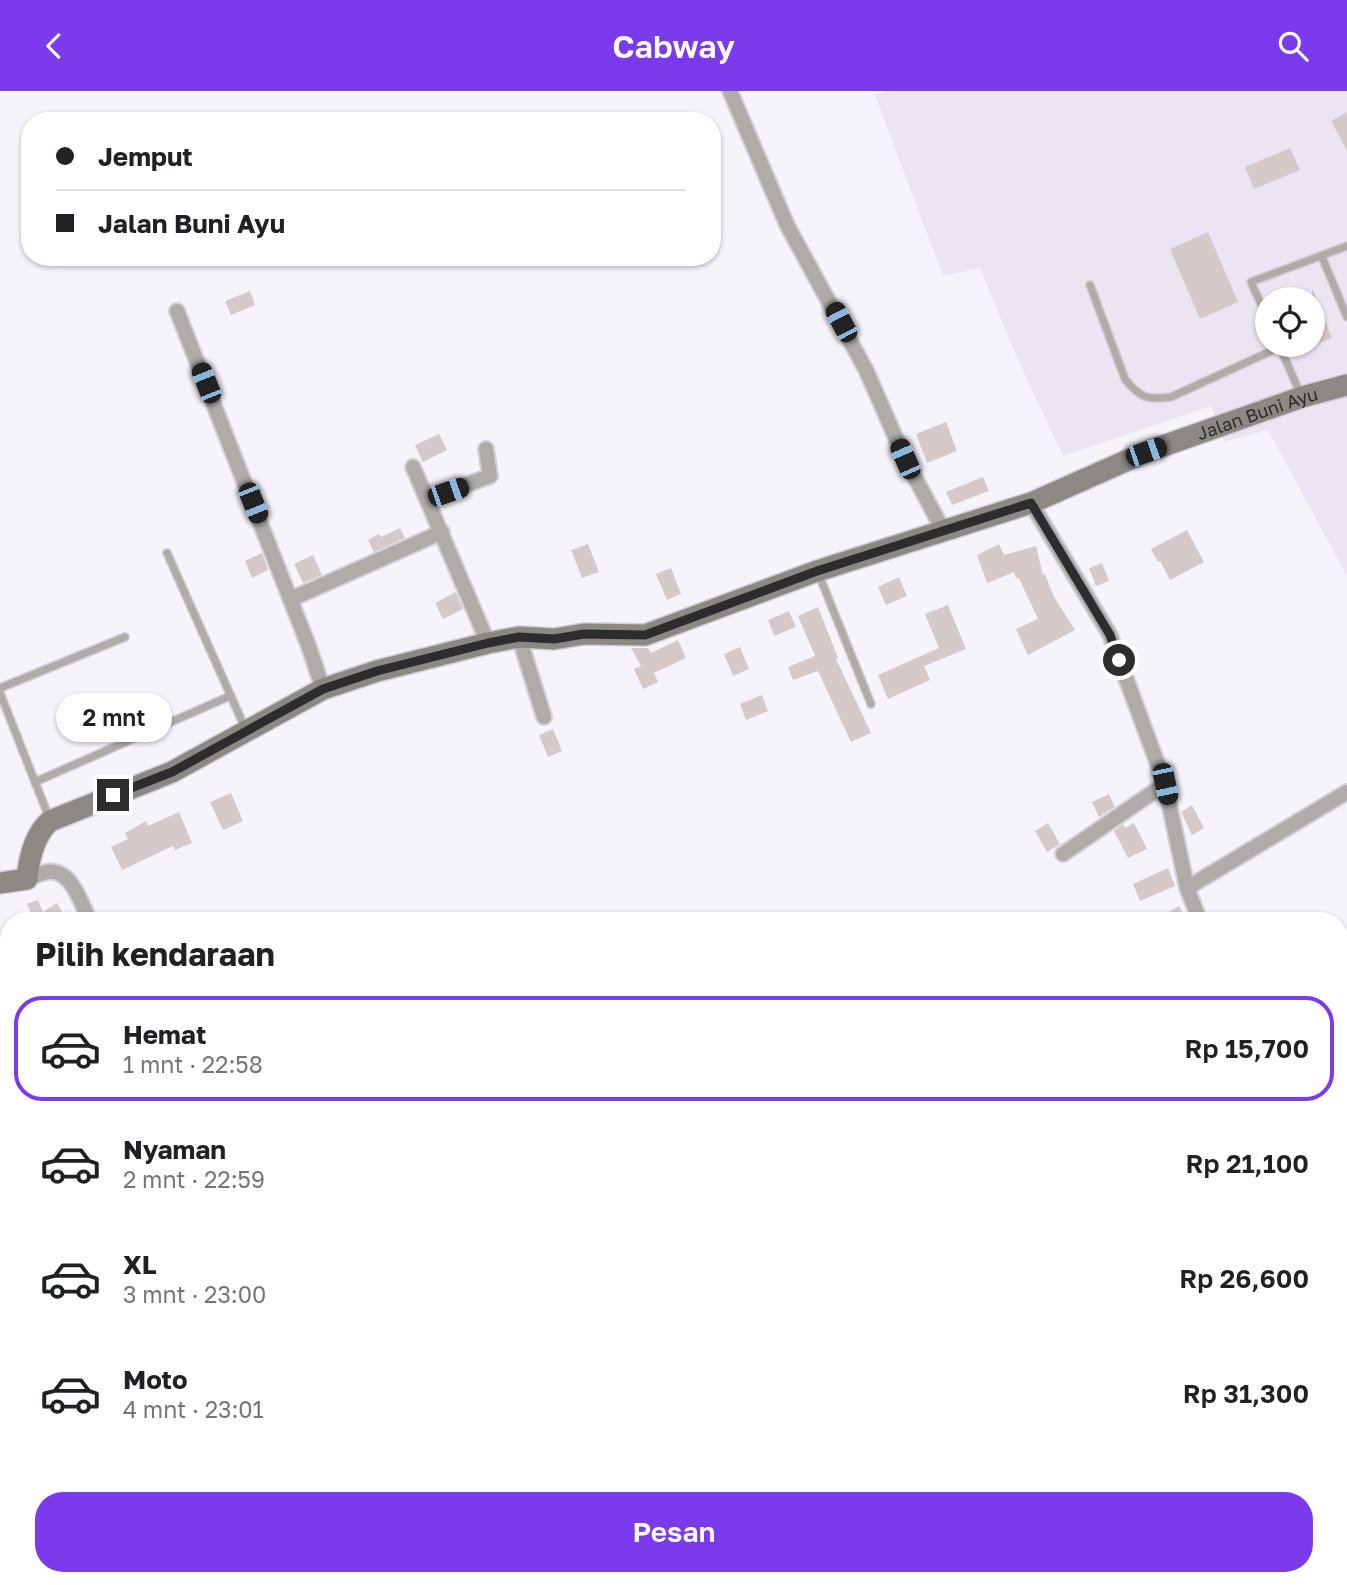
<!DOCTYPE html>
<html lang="id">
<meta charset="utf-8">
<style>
:root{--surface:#fff;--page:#f2f2f2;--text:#202124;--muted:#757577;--line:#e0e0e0;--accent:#7c3aed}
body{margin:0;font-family:"Golos Text",sans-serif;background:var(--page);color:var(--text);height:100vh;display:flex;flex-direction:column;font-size:26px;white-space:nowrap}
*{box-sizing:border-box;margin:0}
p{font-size:23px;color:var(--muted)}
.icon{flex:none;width:38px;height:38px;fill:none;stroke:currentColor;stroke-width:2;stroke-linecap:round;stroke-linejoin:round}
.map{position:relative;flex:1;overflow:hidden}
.side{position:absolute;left:0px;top:821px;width:1348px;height:674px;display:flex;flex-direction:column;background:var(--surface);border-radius:28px 28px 0 0;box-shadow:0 2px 5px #0004}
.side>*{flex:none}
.hud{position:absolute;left:21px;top:21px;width:700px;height:154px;border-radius:28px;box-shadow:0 2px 5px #0004;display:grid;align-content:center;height:154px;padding:0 35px;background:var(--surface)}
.buttons{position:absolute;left:1255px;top:196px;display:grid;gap:14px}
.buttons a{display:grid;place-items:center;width:70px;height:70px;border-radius:50%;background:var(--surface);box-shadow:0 2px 5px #0004;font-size:35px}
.end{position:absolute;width:32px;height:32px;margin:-16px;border:9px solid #2d2c2f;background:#fff;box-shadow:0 0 0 4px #fff}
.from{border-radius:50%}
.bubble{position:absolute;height:49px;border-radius:24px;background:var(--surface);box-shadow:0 2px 5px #0004;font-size:23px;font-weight:600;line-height:49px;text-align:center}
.car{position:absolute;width:21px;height:42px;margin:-21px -10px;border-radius:9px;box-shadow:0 0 5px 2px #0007;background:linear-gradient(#222 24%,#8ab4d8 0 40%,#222 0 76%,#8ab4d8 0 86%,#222 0)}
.hud b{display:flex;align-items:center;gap:24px;height:66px;font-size:26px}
.hud b+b{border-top:2px solid var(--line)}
.hud i{width:18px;height:18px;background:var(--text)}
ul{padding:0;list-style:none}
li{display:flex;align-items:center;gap:21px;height:105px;margin:0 14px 10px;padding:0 21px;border:4px solid transparent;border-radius:28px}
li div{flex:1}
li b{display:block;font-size:26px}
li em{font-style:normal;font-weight:600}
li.on{border-color:var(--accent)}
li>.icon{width:63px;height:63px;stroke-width:1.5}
h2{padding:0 35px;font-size:32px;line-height:84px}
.action{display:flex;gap:14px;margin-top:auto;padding:14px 35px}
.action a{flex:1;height:80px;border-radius:28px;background:var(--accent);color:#fff;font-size:28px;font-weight:600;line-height:80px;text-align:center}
header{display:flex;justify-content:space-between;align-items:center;height:91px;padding:0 35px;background:var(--accent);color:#fff;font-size:32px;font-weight:600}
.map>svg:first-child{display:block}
.built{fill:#ebe4f3;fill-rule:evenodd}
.building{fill:#d5cac9}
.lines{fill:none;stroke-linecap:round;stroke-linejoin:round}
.lane-casing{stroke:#d2cfd6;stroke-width:10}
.street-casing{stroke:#d2cfd6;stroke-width:18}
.secondary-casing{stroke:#d2cfd6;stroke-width:24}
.lane{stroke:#aeaba8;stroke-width:7}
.street{stroke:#aeaba8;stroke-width:14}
.secondary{stroke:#8c8884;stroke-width:21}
.route{stroke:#2d2c2f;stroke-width:9}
.labels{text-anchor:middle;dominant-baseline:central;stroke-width:7;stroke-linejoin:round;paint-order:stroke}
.street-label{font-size:18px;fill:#2d2c2f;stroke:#f6f3fb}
</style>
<header><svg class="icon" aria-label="back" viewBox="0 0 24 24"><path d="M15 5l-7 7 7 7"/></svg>Cabway<svg class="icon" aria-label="search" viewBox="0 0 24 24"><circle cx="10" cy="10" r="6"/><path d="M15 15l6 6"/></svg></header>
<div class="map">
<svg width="1347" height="1494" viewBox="0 0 1347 1494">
<rect width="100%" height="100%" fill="#f6f3fb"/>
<!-- built -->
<path class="built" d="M886,0H1347V485L1268,339L1224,351L1211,315L1063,365L1018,269L980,177L943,185L875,4ZM1267,208H1312V254H1267Z"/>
<!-- building -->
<g class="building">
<path d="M1347,21V60L1331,30Z"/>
<path d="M1290,57L1300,79L1254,98L1245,76Z"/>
<path d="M1208,141L1238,211L1200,228L1170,158Z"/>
<path d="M1313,199L1332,247L1312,255V199Z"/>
<path d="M250,200L255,214L231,224L225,210Z"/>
<path d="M946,331L957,360L927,372L916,343Z"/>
<path d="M439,343L447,359L423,371L415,354Z"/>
<path d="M983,386L989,400L952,414L946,401Z"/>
<path d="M400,437L405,447L374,461L368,449L379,443L381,446Z"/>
<path d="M1187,439L1204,471L1170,489L1160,470L1158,471L1151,458Z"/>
<path d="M588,453L599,481L582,487L571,459Z"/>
<path d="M999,453L1004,464L1036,455L1043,484L1045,483L1054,506L1075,539L1028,564L1016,538L1038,528L1019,487H1016L1014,481L987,492L977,464Z"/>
<path d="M262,462L268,479L252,487L245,470Z"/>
<path d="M313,464L322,484L303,492L294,473Z"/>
<path d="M1102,472L1109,490L1096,495L1089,477Z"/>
<path d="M671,477L681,503L667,509L656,483Z"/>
<path d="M899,486L907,505L886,514L878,496Z"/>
<path d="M456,501L463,518L443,528L435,512Z"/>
<path d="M948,514L966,558L924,575L930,589L888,608L878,584L939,557L925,523Z"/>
<path d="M818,516L838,567L836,568L871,642L851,651L818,580L793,589L788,576L815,565L798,525Z"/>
<path d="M789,520L796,536L774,545L768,529Z"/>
<path d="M678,549L686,567L654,582L658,591L643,598L634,578L641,575L631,557H648L651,562Z"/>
<path d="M740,556L749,578L733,585L724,563Z"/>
<path d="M762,604L768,620L746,629L740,613Z"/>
<path d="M553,638L562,660L548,666L539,644Z"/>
<path d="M231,702L243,730L223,739L210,711Z"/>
<path d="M1109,703L1115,716L1099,726L1092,711Z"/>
<path d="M1192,714L1204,737L1192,744L1181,721Z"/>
<path d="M179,721L192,752L175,759L173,755L122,779L111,756L128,748L125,742L146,730L148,735Z"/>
<path d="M1048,732L1060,753L1047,761L1035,740Z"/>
<path d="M1134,732L1147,758L1128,767L1114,740L1123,733L1125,737Z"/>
<path d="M1168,777L1175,795L1140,810L1133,793Z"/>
<path d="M38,809L43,821L57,812L67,830H28L33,826L27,813Z"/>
<path d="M1179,815L1187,830H1152Z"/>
</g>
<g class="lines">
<defs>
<g id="lane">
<path d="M1322,166L1347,226"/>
<path d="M1090,194L1125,288C1140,307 1147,309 1171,306L1280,256"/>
<path d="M1267,227L1251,191L1347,155"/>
<path d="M1279,254L1300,302"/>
<path d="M167,462L246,639"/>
<path d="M819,484L871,613"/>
<path d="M0,597L125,546"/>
<path d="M0,602L50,729"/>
<path d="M35,691L230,605"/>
</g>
<g id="street">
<path d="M730,0L787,134L866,279L905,368L943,439"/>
<path d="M177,220L309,556L323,598"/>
<path d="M413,376L488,552"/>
<path d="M428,408L490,385L486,358"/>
<path d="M1031,412L1110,544L1165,693L1187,797L1200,830"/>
<path d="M291,508L442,441"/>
<path d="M519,546L544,626"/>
<path d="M1063,763L1165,693"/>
<path d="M27,788C35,785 46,779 54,781C73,783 82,815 90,830"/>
<path d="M1187,797L1347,701"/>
<path d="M1339,1021L1347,1017"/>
<path d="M0,1106L9,1104"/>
<path d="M0,1186L9,1180"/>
<path d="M1339,1192L1347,1213"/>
<path d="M413,1486L417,1494"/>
<path d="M0,1489L2,1494"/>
<path d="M116,1494L158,1486"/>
</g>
<g id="secondary">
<path id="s1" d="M0,792L27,788C29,767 34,744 50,730L172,681L323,598L377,580L488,552L519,546L554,548L584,543L645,544L817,480L1031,412L1146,361L1302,306L1347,294"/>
</g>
</defs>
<!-- lane casing -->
<use href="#lane" class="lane-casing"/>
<!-- street casing -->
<use href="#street" class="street-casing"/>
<!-- secondary casing -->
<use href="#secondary" class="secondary-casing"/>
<!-- lane -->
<use href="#lane" class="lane"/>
<!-- street -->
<use href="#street" class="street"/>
<!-- secondary -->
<use href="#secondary" class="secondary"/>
</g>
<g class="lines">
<!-- route -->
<path class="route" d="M113,704L172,681L323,598L377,580L488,552L519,546L554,548L584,543L645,544L817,480L1031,412L1110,544L1119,569"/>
</g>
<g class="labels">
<!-- street labels -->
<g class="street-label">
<text stroke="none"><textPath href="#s1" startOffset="1376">Jalan Buni Ayu</textPath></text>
</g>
</g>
</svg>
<div class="buttons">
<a><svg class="icon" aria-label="locate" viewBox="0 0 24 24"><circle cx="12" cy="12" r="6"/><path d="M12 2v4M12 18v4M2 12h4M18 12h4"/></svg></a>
</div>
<i class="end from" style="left:1119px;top:569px"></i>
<i class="end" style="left:113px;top:704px"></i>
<div class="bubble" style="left:56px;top:602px;width:116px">2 mnt</div>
<i class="car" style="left:841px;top:231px;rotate:332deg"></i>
<i class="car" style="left:206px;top:292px;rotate:338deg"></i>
<i class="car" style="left:1146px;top:361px;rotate:71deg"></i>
<i class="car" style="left:905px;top:368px;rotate:336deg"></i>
<i class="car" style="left:448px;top:401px;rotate:71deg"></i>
<i class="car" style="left:253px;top:412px;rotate:158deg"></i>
<i class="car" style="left:1165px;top:693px;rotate:168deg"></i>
<div class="hud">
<b><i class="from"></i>Jemput</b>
<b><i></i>Jalan Buni Ayu</b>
</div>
<section class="side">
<h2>Pilih kendaraan</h2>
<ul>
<li class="on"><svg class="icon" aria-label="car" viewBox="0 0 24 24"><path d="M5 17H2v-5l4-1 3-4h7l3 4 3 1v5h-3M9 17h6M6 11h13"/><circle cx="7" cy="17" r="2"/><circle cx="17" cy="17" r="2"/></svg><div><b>Hemat</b><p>1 mnt · 22:58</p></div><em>Rp 15,700</em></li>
<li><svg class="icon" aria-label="car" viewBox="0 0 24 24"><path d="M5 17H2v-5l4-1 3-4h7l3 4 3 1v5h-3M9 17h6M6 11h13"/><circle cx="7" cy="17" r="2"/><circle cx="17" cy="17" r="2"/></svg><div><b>Nyaman</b><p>2 mnt · 22:59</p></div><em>Rp 21,100</em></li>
<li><svg class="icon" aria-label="car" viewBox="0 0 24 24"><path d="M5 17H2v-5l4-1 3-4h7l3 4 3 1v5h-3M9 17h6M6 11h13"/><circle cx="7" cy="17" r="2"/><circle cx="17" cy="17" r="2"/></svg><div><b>XL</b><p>3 mnt · 23:00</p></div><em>Rp 26,600</em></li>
<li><svg class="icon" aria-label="car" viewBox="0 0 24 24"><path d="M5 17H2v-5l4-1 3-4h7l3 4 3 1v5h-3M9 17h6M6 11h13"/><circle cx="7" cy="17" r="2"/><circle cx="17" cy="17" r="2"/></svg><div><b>Moto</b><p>4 mnt · 23:01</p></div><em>Rp 31,300</em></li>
</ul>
<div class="action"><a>Pesan</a></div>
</section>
</div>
